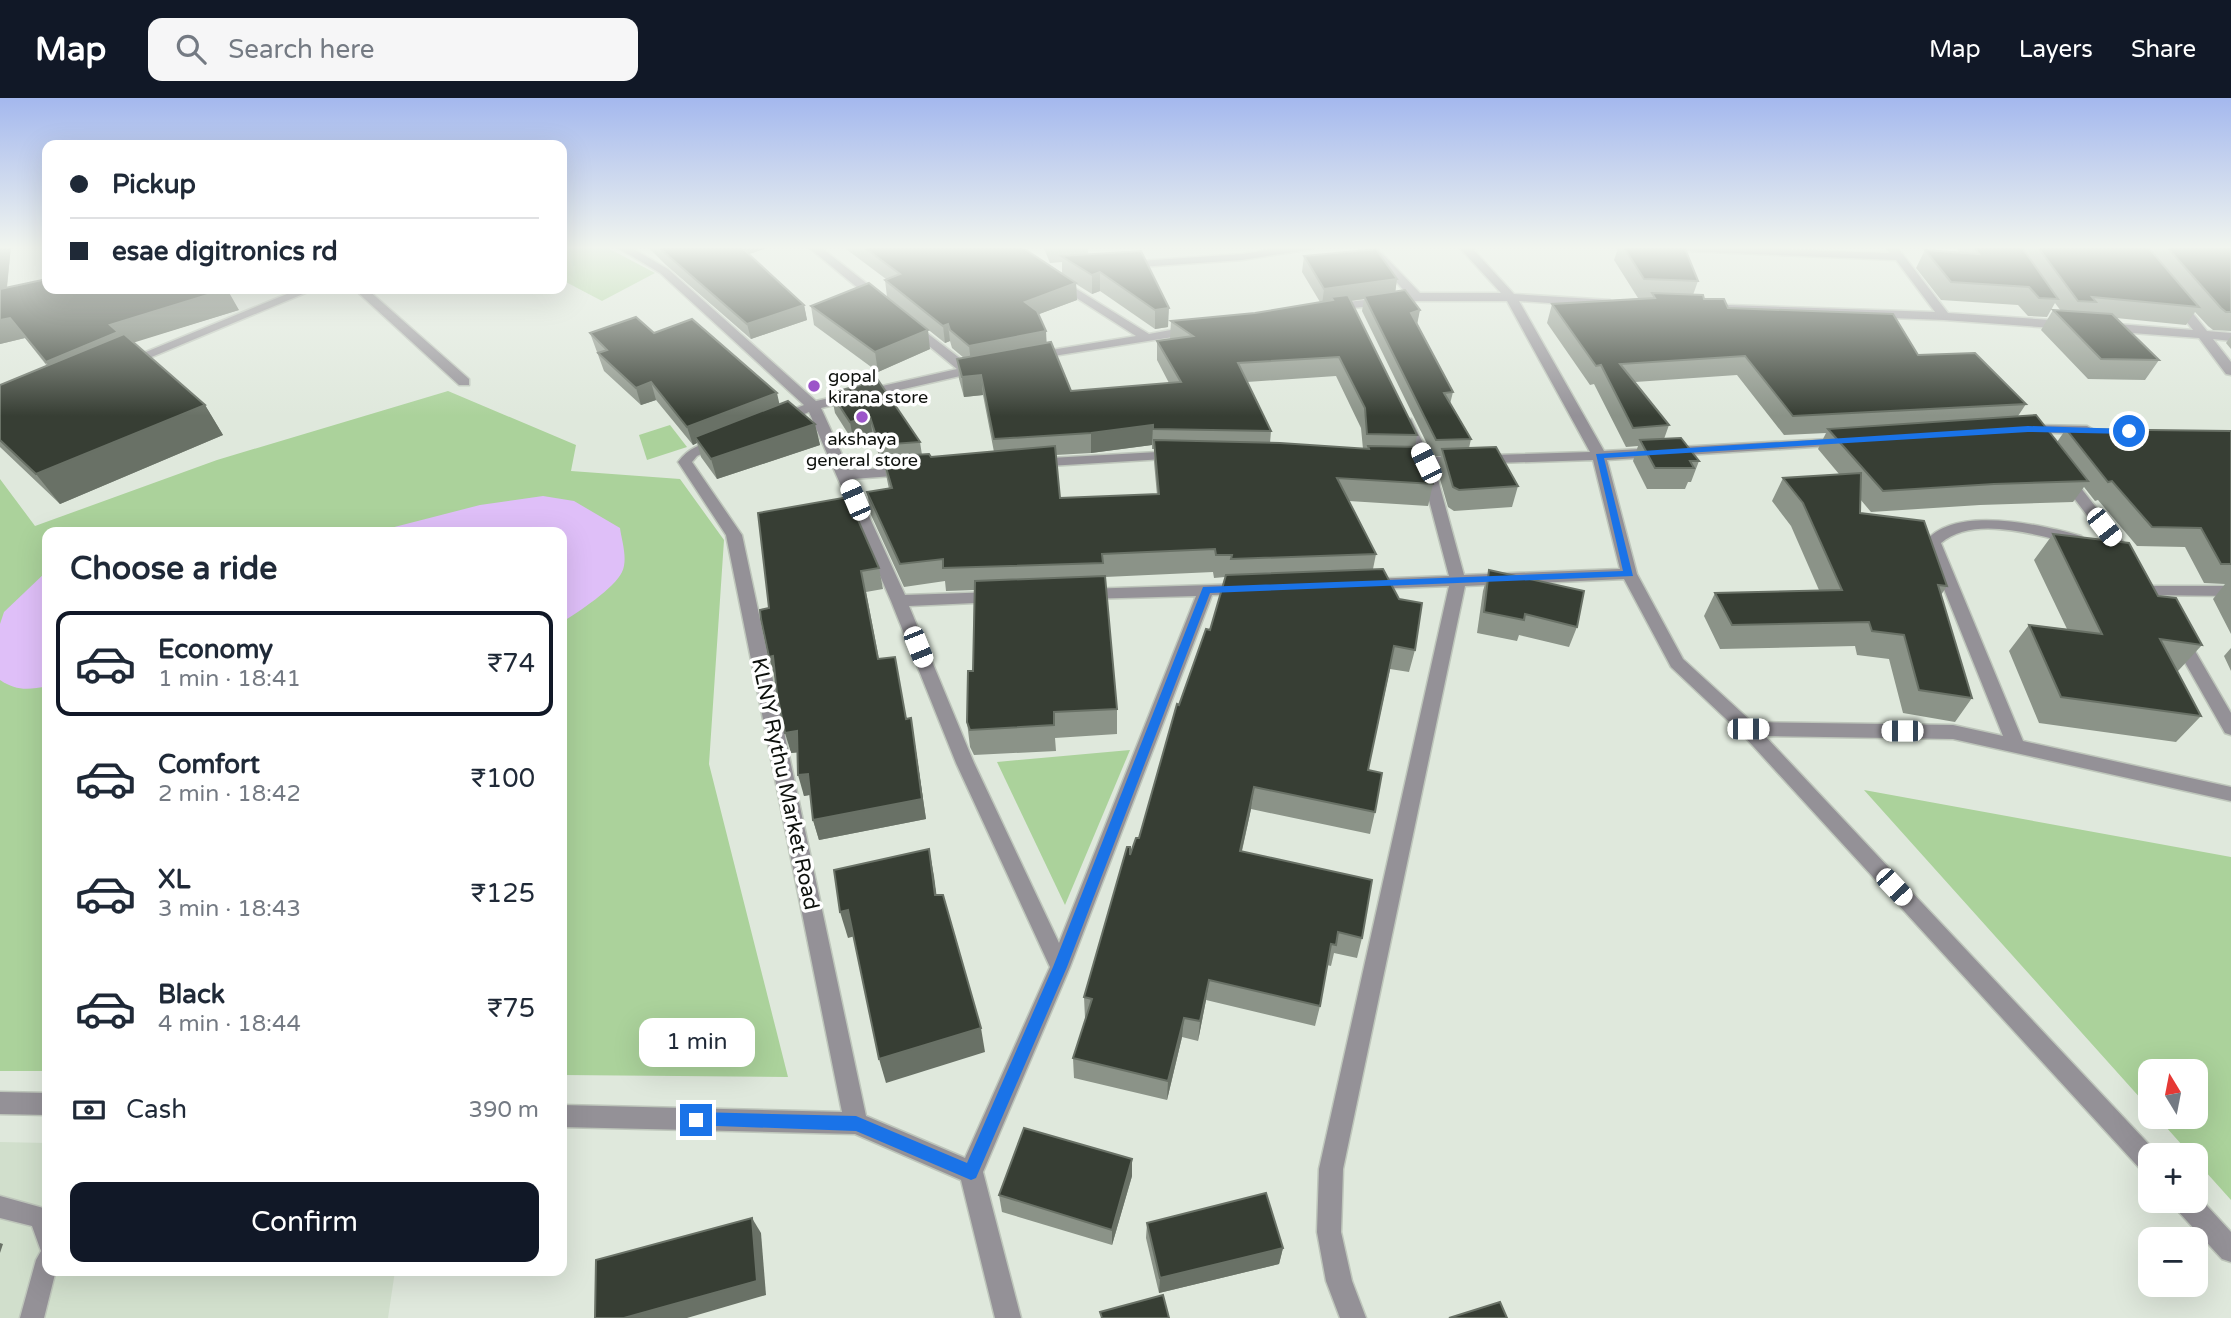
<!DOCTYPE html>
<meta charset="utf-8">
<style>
:root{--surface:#fff;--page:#f6f6f7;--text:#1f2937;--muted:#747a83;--line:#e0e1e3;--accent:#111827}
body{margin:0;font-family:"Varela Round",sans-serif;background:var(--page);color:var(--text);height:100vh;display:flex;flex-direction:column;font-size:26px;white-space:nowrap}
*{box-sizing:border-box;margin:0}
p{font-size:23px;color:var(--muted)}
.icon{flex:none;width:38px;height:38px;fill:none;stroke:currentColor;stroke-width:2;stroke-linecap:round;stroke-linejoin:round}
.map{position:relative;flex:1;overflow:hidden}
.sheet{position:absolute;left:42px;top:429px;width:525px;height:749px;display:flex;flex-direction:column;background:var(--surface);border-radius:14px;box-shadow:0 7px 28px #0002}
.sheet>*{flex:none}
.guide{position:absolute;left:42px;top:42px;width:525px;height:154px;border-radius:14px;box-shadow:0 7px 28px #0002;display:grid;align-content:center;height:154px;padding:0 28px;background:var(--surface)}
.needle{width:46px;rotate:350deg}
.controls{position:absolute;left:2138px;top:961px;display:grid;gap:14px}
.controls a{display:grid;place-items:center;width:70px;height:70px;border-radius:14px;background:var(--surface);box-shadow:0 7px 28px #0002;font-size:35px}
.end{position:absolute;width:32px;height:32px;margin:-16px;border:9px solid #1a73e8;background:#fff;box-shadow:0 0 0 4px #fff}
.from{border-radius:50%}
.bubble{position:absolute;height:49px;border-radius:14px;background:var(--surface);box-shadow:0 7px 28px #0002;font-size:23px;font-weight:600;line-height:49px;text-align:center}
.car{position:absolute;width:21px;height:42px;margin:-21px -10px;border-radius:9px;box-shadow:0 0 5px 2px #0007;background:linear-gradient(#fff 24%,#345 0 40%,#fff 0 76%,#345 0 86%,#fff 0)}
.guide b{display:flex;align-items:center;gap:24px;height:66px;font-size:26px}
.guide b+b{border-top:2px solid var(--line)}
.guide i{width:18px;height:18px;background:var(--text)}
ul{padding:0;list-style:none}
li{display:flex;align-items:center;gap:21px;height:105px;margin:0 14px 10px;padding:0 14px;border:4px solid transparent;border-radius:14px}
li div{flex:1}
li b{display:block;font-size:26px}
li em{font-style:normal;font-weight:600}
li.selected{border-color:var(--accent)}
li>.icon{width:63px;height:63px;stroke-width:1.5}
h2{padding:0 28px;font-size:32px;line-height:84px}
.pay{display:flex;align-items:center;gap:18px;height:77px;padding:0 28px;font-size:26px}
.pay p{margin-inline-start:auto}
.action{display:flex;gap:14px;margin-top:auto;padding:14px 28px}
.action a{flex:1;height:80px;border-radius:14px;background:var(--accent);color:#fff;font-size:28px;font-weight:600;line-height:80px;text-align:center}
header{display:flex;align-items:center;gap:42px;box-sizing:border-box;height:98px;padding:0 35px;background:var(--accent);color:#fff}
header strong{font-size:33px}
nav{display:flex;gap:38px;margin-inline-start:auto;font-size:24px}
.search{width:490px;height:63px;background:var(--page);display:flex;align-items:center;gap:18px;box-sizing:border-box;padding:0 24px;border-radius:14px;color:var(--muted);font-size:26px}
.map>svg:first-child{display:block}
.built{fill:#d1dfcc}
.green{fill:#abd29b}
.water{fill:#dfbff8}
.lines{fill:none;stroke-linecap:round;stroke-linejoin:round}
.lane-casing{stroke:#bec6bb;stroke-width:3}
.street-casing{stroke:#bec6bb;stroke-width:3}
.lane{fill:#949197;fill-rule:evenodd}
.street{fill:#949197;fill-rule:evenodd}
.wall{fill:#8b9388;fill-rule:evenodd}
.shaded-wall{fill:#697166}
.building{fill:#373e34;stroke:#697166;stroke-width:2}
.route{fill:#1a73e8}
.poi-dot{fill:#9c55c9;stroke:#fff;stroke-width:2.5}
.labels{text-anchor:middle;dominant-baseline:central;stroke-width:7;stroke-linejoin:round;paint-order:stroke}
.far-poi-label{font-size:18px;fill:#0e110d;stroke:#fff;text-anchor:start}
.street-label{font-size:21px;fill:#0e110d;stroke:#fff}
</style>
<header>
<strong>Map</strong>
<div class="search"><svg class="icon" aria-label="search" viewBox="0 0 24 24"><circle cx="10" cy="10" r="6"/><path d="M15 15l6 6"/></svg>Search here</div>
<nav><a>Map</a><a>Layers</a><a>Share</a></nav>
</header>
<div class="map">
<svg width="2231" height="1220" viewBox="0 0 2231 1220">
<rect width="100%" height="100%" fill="#dfe8dc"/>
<!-- built -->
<path class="built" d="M0,1044L47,1045V1172L395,1173L388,1220H0Z"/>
<!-- green -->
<g class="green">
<path d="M562,148H604L655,175L602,203L562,182Z"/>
<path d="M448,293L576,347L571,373L680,381L724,442L709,666L788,979L562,977V434H47V973H0V381L35,428L217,362Z"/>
<path d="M670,327L687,349L647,362L639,337Z"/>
<path d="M1130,652L1065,807L997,664Z"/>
<path d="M1864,692L2231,759V1102L2196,1063V1057H2191L2157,1019L2196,1018V973H2151V1012Z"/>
</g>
<!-- water -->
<g class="water">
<path d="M543,398L574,403L620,430C622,444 628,461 622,474C615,490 577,515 562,524V434H375L480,407Z"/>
<path d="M47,473V588C29,592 16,593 0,582V526L4,514Z"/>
</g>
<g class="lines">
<defs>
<path id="lane" d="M0,1098L47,1111V1172H56L44,1220H20L36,1162L41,1153L32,1128L0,1120Z"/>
<g id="street">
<path d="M615,148H628L668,171L816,303L957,271L906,229V223L910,222L970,268L982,265L988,269L982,273L821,310L849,372L907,369L914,373L907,377L852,381L905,497L996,494L1004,499L996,504L909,508L974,665L1059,845L1196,498L1084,501L1076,496L1084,491L1243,486L1251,491L1243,496L1212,497L1070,869L983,1074L1021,1220H995L961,1082L855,1036L562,1029V1007L842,1014L726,437L678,364C688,350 703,345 720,340L727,344L697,358L692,364L742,437L866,1018L965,1060L1050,869L956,665L891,503L809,314L784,325H774V319L804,307L660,175Z"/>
<path d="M807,148H819L884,199V205H876Z"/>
<path d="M1293,148H1318L1312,151L1242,162L1125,170L1119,167L1125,164L1242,156Z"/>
<path d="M1364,148H1375L1420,195H1501L1458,148H1470L1514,196L1610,202L1612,205L1606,209L1519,203L1604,353L1848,340V346L1843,347L1607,362L1637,476L1683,561L1752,624L1953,627L2003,638L1925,444C1954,406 2042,427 2081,438L2084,441L2081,444L2076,446C2037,438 1975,416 1941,445L2023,643L2231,689V703L1953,641L1765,638L2159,1057H2151V1078L2143,1074L1742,636L1671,569L1624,481L1465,488L1343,1071L1341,1134L1352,1183L1366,1220H1340L1326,1183L1317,1134L1319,1071L1449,488L1369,491L1361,486L1369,481L1449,478L1420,368H1403L1396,364L1403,360L1416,359L1399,324L1401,321H1411L1430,359L1590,354L1507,203H1417L1326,213L1324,210L1330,206L1408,197ZM1593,362L1620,471L1464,477L1434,367Z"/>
<path d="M1659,148L1890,155L1887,151L1893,148L1897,149L1948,215L2067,223L2073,227L2067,231L1944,222L1703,213L1697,209L1699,206L1935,214L1896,162L1664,152L1660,151Z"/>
<path d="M1057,179L1149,236L1192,228L1198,232L1192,236L1028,262L1027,259L1033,255L1136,238L1053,185L1051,183Z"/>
<path d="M299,191H315L130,268H120L119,265Z"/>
<path d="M354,191H367L469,281V287H459Z"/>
<path d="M2175,197L2179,198L2207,233L2231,235V243L2213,241L2231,264V277L2226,276L2199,240L2105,233L2099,229L2105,225L2193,232L2169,201Z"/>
<path d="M2028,327L2087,328L2094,332L2087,336L2023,334L2021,331Z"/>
<path d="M1176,353L1181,354V360L1032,369L1025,365L1032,361Z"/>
<path d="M2065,375L2070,376L2134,458L2137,462L2134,466H2124L2058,379Z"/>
<path d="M2153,488H2231V498L2147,497L2145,493L2147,489Z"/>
<path d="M2178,532L2184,534L2231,615V637L2225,635L2170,538Z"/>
<path d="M0,994L47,995V1017L0,1016Z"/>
<path d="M2196,1096L2231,1134V1164L2222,1161L2176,1111L2173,1102H2196Z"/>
</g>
</defs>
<!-- lane casing -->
<use href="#lane" class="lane-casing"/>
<!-- street casing -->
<use href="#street" class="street-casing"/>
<!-- lane -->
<use href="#lane" class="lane"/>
<!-- street -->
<use href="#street" class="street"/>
</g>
<!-- wall -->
<g class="wall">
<path d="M0,148H11L7,190L239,212L133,244L205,307L223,337L60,406L0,349V287L47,268L25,240L0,246Z"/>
<path d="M647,148H773L749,156L804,207L807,222L751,241L666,167Z"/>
<path d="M842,148H1020L1062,175V164L1050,165L1043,148H1088V156L1141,153L1168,229L1155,231L1100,193L1092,196L1076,186L1077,202L1039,216L1046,245L1071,293L1169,285L1157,262V243L1170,241L1171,223L1255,215L1320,204L1302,174L1304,158L1397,181L1395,194L1417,226L1453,294L1450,306L1471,341L1469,350L1518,388L1512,409L1454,413L1448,409L1437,371L1441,358H1433L1362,213L1364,201L1351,203L1417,337L1415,349L1433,386L1428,408L1349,403L1376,456L1373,471L1415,552L1409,574L1390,571L1368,672L1375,714L1370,736L1251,711L1242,753L1362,840L1357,860L1334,855L1331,868L1327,867L1320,908L1315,928L1206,902L1198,943L1182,939L1167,1002L1074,980L1073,960L1086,920H1085L1084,899L1130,757L1139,740L1179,607L1210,532L1225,479L1214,480L1213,474L1105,479L1117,611V636L1055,640L1056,653L974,657L970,649L967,624L973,573L974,492L946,493L945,483L904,489L871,417L867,394L889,391L884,367H882L873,339L854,345L835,315L831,295L859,288L858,283L920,344L922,357L931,359L994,354L983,297L964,299L959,281L957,261L964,260L952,250L950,243L945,245L887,199L885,182L886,181ZM1336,278L1361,330L1363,351L1270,345L1271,333L1247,284ZM1152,347V351H1154V364L1157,397L1060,400L1056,357L1091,355Z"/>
<path d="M1619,148H1684L1698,183L1693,197L1728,210L1918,257L2026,306L2018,318L2057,344L2066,331L2231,333V536L2213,501L2225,486L2204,485L2185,449L2137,448L2098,402L2095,403L2084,389L2073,404L1980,407L1871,414L1860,401V415L1947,488L1941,497L1972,600L1955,624L1903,615L1889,561L1857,557L1855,548L1720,551L1704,518L1715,495L1819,492L1791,428L1772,403L1783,380L1839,376L1818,351L1826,335L1784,337L1737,277L1635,284L1669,327L1664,341L1699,363L1691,384H1688L1685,391H1647L1633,363L1638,348L1626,349L1594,286L1590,287L1547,225L1552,206L1644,200H1638L1614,162Z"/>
<path d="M1956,148H2231V233L2213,232L2208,228L2195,214L2186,227L2116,220L2159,262L2145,282L2088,281L2041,232L2053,212L2061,213L2055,205L2047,219L2028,218L2018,207L1941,202L1916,170L1925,152L1959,154Z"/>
<path d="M811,208L930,251L878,274L814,227Z"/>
<path d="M590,235H654L815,326L820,347L717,381L701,359L697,345L693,347L656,302L641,307L604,273Z"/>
<path d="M2231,238V251L2226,245Z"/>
<path d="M758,415L879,470L883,491L866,494L879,561L906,621L911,620L926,721L819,742L813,722L810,697L804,698L797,654L791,655Z"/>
<path d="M2053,436L2158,498L2202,547L2178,573H2177L2201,618L2176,644L2039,625L2009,553L2029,527L2067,531L2034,462Z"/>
<path d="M1489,472L1577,529L1569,549L1519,537L1517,543L1477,535L1483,493Z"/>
<path d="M2231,550V573L2224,558Z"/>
<path d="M1132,1061V1078L1112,1147L1002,1114L999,1097Z"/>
<path d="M1147,1125L1283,1150L1279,1166L1159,1195L1146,1140Z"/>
</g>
<!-- shaded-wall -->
<g class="shaded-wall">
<path d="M0,148H11L6,196L0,199Z"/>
<path d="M737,148H773L740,159Z"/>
<path d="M1100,174V193L1092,196V177Z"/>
<path d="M1397,181L1395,196L1364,198V201L1333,205V202L1331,199V206L1322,207L1324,191Z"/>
<path d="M1076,185L1077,202L1026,221L1025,204Z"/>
<path d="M227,191L239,212L126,247L61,285L46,264L110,227Z"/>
<path d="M804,207L807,222L751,241L747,226Z"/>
<path d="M1169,210L1168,229L1155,231V212Z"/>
<path d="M1420,212L1417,227L1411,215Z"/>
<path d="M10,220L25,240L0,246V222Z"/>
<path d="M948,226L950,243L945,245L943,228Z"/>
<path d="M928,232L930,251L878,274L875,254Z"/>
<path d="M1046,233L1047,251L971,265L969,248Z"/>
<path d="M981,277L983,297L964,299L962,279Z"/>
<path d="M651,284L656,302L641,307L636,290Z"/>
<path d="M777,295L781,313L695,339L697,345L693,347L687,329Z"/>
<path d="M205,307L223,337L60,406L36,376Z"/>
<path d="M870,319L873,339L854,345L850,324Z"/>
<path d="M815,326L820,347L717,381L711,361Z"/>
<path d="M1153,327L1152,347L1091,355V335Z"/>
<path d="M773,558L775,580L769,559Z"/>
<path d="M911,620L926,721L819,742L813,722Z"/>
<path d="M797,633L803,654L791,655L785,635Z"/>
<path d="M808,676L814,696L804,698L798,677Z"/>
<path d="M1254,689L1251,711L1237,774L1240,753Z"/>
<path d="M929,751L934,778L940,823L935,797Z"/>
<path d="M848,812L855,838L848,840L840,814Z"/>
<path d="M1209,882L1206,902L1198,943L1200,923Z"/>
<path d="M1184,920L1182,939L1167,1002L1168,983Z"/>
<path d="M981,930L985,954L886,985L879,961Z"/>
<path d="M1132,1061V1078L1112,1147V1132Z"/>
<path d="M752,1120L761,1135L766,1197L687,1220H624Z"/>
<path d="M0,1145L3,1146L0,1155Z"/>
<path d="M1283,1150L1279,1166L1159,1195L1160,1180Z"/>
</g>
<!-- building -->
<g class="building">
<path d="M657,148H740L804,207L747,226Z"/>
<path d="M862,148H1020L1076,185L1025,204L1037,213L1046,233L969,248L950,232L948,226L943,228L885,182L900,176Z"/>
<path d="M1623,148H1684L1698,183L1644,181Z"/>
<path d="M1974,148H2021L2058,201L2039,200L2029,189L1951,184L1925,152L1979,156Z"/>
<path d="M2037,148H2147L2199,209L2092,199L2096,204L2078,203Z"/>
<path d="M2166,148H2231V214H2226L2221,210Z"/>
<path d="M1376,151L1397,181L1324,191L1304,158Z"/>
<path d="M1141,153L1169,210L1155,212L1100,174L1092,177L1061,158Z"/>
<path d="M47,181V191H227L110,227L118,234L46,264L10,220L0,222V191Z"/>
<path d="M869,185L928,232L875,254L811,208Z"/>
<path d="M1405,192L1420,212L1411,215L1453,294L1444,295L1471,341L1436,342L1364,198Z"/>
<path d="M1652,195L1703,197L1704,201H1724L1728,210L1893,216L1918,257L1975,255L2026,306L1793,318L1745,258L1620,266L1669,327L1633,330L1601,267L1596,268L1552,206L1655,200Z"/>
<path d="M1348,197L1417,337L1367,336L1365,310L1339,259L1238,265L1271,333L1153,331V327L1091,335L994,341L981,277L962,279L957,261L1051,244L1071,293L1181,284L1157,243L1193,238L1171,223L1255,215L1333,202L1331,199Z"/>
<path d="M2053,212L2112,216L2159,262L2101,261Z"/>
<path d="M636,219L654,235L692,221L777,295L687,329L651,284L636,290L598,255L607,252L590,235Z"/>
<path d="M124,236L205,307L36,376L0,342V287Z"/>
<path d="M876,279L920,344L879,347L870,319L850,324L831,295L860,287L858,283Z"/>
<path d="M788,303L815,326L711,361L695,339Z"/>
<path d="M2036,317L2088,383L1994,386L1883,393L1828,331Z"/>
<path d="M2066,331L2231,333V466H2221L2201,430L2152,429L2112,383L2108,384Z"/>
<path d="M1681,340L1699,363H1690L1694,370H1655L1640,342Z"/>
<path d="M1154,342L1280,345L1369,351L1368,348L1423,349L1433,386L1337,380L1376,456L1231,461L1232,457H1216L1215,451L1102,456L1103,465L943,470V461L900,466L867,394L892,390L883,359L929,356L931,359L1055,348L1060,400L1159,396Z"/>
<path d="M1496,349L1518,388L1459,392L1453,389L1442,351Z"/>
<path d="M1861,375L1860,415L1924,423L1947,488L1938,487L1972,600L1919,592L1904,537L1872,533L1869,524L1732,527L1715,495L1842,492L1803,405L1783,380Z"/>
<path d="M848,399L879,470L861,473L878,561L895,559L906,621L911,620L922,701L813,722L808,676L798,677L797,633L785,635L777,596L773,558L769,559L761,521L760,512L769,510L758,415Z"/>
<path d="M2053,436L2129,445L2158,498L2176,500L2202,547L2160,541L2201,618L2061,599L2029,527L2102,536Z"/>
<path d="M1383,471L1399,501L1422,505L1415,552L1394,548L1368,672L1382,675L1375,714L1254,689L1240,753L1372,782L1362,840L1338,834L1336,847L1331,846L1320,908L1209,882L1200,923L1184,920L1168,983L1073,960L1092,901L1084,899L1127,749H1130V757L1136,740H1139L1177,606L1179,607L1206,531L1210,532L1226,477Z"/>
<path d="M1489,472L1584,493L1577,529L1525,516L1524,522L1484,514Z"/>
<path d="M1105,478L1117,611L1054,614V627L970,632L967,624L968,573H973L975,483Z"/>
<path d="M929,751L935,797H943L981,930L879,961L848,812L840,814L834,772Z"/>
<path d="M1024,1030L1132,1061L1112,1132L999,1097Z"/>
<path d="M1266,1095L1283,1150L1160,1180L1147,1125Z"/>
<path d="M752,1120L757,1183L624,1220H595L596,1162Z"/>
<path d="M1163,1197L1169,1220H1102L1100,1214Z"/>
<path d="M1500,1204L1507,1220H1449Z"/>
</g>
<!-- sky -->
<linearGradient id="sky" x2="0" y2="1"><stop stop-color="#a4b8ee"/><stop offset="0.47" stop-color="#f1f5ef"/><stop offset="1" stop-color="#f1f5ef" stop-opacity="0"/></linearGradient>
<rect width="2231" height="318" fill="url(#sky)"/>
<!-- route -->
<path class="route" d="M2028,328L2129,331L2134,333L2129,336L2028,334L1604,360L1633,478L1210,495L1067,869L976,1080L971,1082L856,1033L690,1027L688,1022L690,1017L696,1014L856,1018L967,1065L1053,869L1203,489L1623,473L1596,356Z"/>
<!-- markers -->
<g class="poi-dot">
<circle cx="814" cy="288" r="7"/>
<circle cx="862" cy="319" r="7"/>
</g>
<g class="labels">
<!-- far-poi labels -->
<g class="far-poi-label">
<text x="828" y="278">gopal<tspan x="828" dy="21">kirana store</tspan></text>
<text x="862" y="341" text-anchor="middle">akshaya<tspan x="862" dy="21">general store</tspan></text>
</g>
<!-- street labels -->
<g class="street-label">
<text transform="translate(785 686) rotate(78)">KLNY Rythu Market Road</text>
</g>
</g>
</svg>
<div class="controls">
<a><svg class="needle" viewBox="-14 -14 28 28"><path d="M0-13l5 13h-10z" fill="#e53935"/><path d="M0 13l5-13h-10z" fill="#747a83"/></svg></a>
<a>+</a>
<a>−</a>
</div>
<i class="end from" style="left:2129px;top:333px"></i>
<i class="end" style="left:696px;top:1022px"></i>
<div class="bubble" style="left:639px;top:920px;width:116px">1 min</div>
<i class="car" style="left:1426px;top:365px;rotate:334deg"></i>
<i class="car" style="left:855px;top:402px;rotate:337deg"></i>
<i class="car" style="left:2104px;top:429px;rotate:142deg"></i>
<i class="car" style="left:918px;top:549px;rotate:158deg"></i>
<i class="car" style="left:1748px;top:631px;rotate:90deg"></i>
<i class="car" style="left:1902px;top:633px;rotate:270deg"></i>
<i class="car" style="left:1894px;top:789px;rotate:137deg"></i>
<div class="guide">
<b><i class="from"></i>Pickup</b>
<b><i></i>esae digitronics rd</b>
</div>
<section class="sheet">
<h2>Choose a ride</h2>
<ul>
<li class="selected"><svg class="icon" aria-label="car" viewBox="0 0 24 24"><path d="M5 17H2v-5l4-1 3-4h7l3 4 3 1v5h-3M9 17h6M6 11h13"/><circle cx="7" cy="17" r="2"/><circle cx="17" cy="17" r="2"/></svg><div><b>Economy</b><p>1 min · 18:41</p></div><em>₹74</em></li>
<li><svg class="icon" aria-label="car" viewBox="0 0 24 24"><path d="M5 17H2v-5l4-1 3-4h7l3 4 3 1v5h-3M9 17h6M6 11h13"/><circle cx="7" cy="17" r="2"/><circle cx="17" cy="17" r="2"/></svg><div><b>Comfort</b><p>2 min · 18:42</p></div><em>₹100</em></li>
<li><svg class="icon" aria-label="car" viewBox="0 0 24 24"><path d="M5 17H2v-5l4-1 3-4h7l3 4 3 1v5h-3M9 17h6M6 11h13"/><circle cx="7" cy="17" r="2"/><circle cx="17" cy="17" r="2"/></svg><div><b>XL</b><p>3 min · 18:43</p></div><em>₹125</em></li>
<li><svg class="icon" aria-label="car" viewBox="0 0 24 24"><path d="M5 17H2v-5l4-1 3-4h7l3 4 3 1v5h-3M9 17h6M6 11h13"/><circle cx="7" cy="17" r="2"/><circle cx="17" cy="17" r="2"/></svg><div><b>Black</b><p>4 min · 18:44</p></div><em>₹75</em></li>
</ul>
<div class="pay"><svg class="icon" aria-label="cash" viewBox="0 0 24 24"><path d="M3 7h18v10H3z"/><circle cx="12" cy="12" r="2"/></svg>Cash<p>390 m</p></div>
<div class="action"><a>Confirm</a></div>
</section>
</div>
